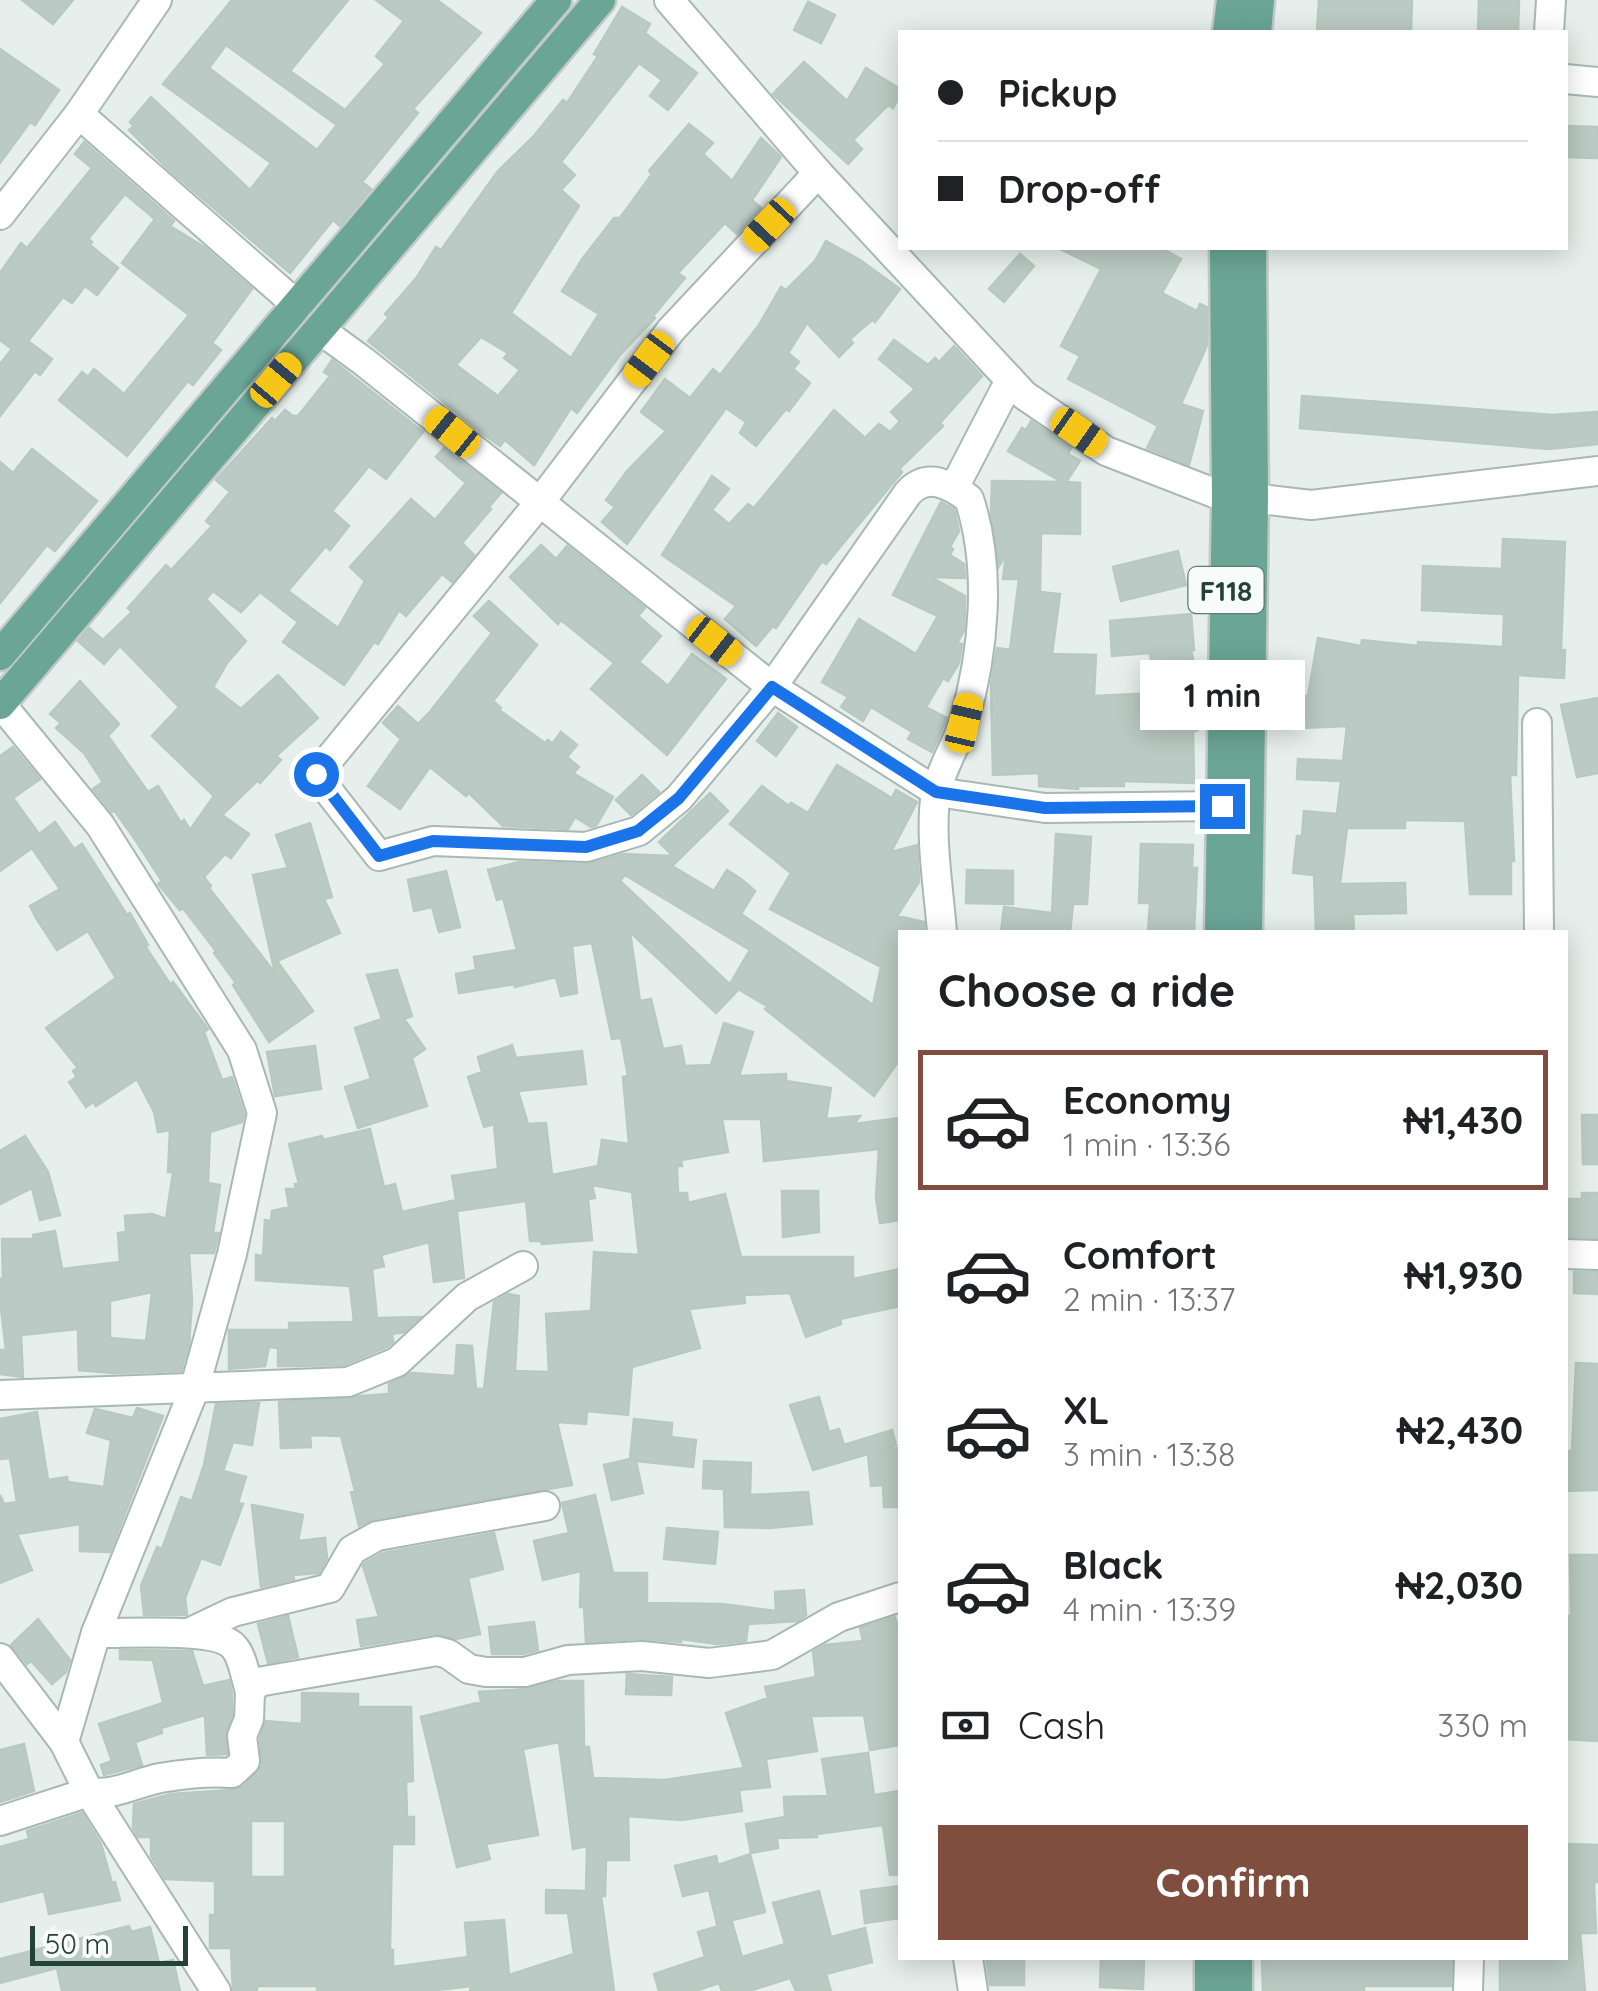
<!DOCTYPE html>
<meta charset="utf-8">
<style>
:root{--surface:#fff;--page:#f2f2f2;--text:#202124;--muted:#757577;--line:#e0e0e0;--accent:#7f4e3f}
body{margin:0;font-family:Quicksand,sans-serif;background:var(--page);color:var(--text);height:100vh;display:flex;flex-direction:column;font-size:38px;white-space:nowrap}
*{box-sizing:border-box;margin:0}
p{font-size:32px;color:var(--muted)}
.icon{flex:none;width:55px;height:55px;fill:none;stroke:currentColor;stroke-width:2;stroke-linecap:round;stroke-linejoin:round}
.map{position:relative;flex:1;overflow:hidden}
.details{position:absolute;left:898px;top:930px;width:670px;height:1030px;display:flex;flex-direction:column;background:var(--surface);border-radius:0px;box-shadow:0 5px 25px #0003}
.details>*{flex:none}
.banner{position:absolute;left:898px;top:30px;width:670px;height:220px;border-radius:0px;box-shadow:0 5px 25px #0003;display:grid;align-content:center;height:220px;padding:0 40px;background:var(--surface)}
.scale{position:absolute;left:30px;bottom:25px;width:158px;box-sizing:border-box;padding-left:10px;border:5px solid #24423a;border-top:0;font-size:28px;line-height:35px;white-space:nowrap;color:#24423a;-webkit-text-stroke:8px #f7fbf9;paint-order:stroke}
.end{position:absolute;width:45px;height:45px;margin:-22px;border:12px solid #1a73e8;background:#fff;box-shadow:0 0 0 5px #fff}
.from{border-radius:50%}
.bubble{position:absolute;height:70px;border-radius:0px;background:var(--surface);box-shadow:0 5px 25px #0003;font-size:32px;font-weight:700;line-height:70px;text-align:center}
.car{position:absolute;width:30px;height:60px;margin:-30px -15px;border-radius:12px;box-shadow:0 0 8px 2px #0007;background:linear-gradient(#f5c518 24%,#345 0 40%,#f5c518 0 76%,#345 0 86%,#f5c518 0)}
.banner b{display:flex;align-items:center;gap:35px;height:95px;font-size:38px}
.banner b+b{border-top:2px solid var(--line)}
.banner i{width:25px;height:25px;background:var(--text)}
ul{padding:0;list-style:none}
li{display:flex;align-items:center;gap:30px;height:140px;margin:0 20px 15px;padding:0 20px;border:5px solid transparent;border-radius:0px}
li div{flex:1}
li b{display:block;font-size:38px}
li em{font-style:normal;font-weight:700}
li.on{border-color:var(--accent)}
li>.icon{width:90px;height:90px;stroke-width:1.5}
h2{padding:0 40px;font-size:45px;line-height:120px}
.pay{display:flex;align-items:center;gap:25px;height:110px;padding:0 40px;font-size:38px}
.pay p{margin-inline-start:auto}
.cta{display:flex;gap:20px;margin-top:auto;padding:20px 40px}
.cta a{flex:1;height:115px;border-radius:0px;background:var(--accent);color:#fff;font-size:40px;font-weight:700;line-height:115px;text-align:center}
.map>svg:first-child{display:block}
.building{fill:#bbcac4;stroke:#b8c9c2;stroke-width:2.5;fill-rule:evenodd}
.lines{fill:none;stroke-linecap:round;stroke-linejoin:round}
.minor-casing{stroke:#a8b8b2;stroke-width:32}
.major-casing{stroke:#c2cac8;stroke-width:35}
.minor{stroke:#fff;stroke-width:28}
.major{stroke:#6aa596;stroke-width:30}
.route{stroke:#1a73e8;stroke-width:12}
.labels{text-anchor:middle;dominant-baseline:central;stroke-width:8;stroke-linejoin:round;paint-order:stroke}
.shield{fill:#f7fbf9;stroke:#637a73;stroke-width:2.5}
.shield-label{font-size:28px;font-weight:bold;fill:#24423a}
</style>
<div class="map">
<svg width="1598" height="1991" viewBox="0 0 1598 1991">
<rect width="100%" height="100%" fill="#e6efeb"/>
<!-- building -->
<g class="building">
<path d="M22,0H73L53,24Z"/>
<path d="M232,0H348L290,71L345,110L385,64L376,56L404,21L376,0H437L481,33L413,109L418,113L362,182L371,189L340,226L333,220L290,273L168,169L129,130L134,126L130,122L151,97L250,190L271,163L163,84ZM226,45L337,125L317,150L209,68Z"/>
<path d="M1319,0H1412L1411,32H1317Z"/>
<path d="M1479,0H1519L1518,32H1478Z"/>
<path d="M808,2L835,15L821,43L794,30Z"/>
<path d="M622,7L650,24L645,33L697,73L668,110L650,96L662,80L639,63L561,162L575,175L561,190L579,206L511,313L571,358L599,314L562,291L583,258L614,218H620L652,174L649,171L689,124L713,143L703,154L732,181L761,138L781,157L752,200L761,208L737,234L725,223L678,273L685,278L653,316L655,318L620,355L577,413L571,408L534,465L505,440L500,446L482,433L368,341L389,317L385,314L417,277L436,247L441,250L498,171L533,137L563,100L567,103L598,56L594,54ZM481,337L508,353L504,358L520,370L498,396L456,365Z"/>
<path d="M0,49L59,90L35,125L30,122L0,163Z"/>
<path d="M804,62L847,101L866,68L900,89V96L893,108L888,105L853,140L862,149L848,164L773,94Z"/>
<path d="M1565,126L1598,127V158L1565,157Z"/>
<path d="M84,142L174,221L170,226L204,247L252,289L212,343L221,350L193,385L188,381L127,456L59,400L82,372L88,377L94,369L124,394L189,315L122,263L155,219L125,194L88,239L92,242L90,245L118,268L97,295L85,286L72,303L63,297L28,341L52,359L40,375L35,371L0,416V364L12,349L0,340V273L21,243L27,248L92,168L75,154Z"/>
<path d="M826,241L860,260L900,289L875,322L872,320L850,339L853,343L839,357L807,323L788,353L799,362L793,369L810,383L789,411L786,409L756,446L740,433L746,422L726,408L627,544L602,522L615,507L606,500L627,471L666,431L641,412L665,379L690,398L713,369L720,375L759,325L781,287L786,290L815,261Z"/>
<path d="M1058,248H1161L1181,259L1162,293L1197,311L1200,304L1207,307V345L1181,404L1203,411L1189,465L1147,448L1158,426L1068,379L1080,356L1061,346L1101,269Z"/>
<path d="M1020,254L1034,266L1004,302L989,289Z"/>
<path d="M894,340L928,365L935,358L939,362L954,346L982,376L940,423L943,426L899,469L902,472L826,564L822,561L776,628L773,626L756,646L725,619L736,606L662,555L712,476L729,489L712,510L729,524L748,504L754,508L834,410L865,438L879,424L890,432L900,421L891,412L915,389L879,359Z"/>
<path d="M332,360L423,432L386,479L369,466L356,482L332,511L349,526L330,550L326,546L288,591L338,628L365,581L350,567L411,499L435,520L466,483L436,457L444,448L501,493L489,507L491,509L462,543L474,555L452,582L442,574L406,616L399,610L378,644L374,642L344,685L283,642L298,622L260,592L241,612L213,591L206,599L246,641L227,663L213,687L241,709L278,675L318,718L276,756L281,760L260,783L258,780L222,815L249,834L231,858L225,854L204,877L211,886L209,888L275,973L253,875L288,868L276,835L310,823L332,897L324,899L340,933L277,961L313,1011L269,1042L233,985L236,983L214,953L216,951L183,908L180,910L158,884L162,881L134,838L114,810L112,812L93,789L103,782L84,753L56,728L61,723L50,714L80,681L119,724L108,736L148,792L158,786L181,823L184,820L190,830L214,796L152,736L179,707L120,646L104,664L78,641L89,628L103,640L132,612L128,608L166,565L171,570L212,526L206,521L230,492L216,480L272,418L275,421L285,410L293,416H298L330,376L324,372Z"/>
<path d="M1302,396L1552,415L1598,412V444L1549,449L1300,428Z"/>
<path d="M1031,421L1071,448L1068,454L1080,461L1066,482L1080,483V534L1041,533L1040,592L1060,594L1052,654L1096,655L1094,696L1157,693L1150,653L1112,656L1110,621L1191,614L1194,650H1191L1200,693L1198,730L1193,732L1194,783L1123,781L1124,786H1078V789L1039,786V773L993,775L991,684L997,648L1010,650L1019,579H1003L1006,554L999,566L991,515L992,481L1062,482L1008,451L1022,428L1026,430Z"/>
<path d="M32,449L97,501L55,551L47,545L0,603V462L13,473Z"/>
<path d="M941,502L954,509L959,531L950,547L953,549L950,555L964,564L965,578L931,577L965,596V609L964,631L957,643L962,644L959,663L948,681L943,678L926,707L947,718L932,752L908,739L912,732L871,707L863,721L841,707L848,697L822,682L859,619L916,654L938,616L893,595Z"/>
<path d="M1503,539L1565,542L1561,650H1565L1564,678L1518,675L1516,775H1510L1514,861H1511V894H1470L1465,821L1405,820V828H1347L1340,884L1405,883L1406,913L1353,914L1354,932H1316L1314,875L1293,873L1297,836H1302L1304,811L1337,814L1341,781L1297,779L1298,759L1343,761L1347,726L1302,728L1301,696H1308L1318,638L1361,646L1362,640L1418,646V642L1503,647L1504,614L1422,610L1423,566L1502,569Z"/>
<path d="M541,545L556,559L567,546L645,608L638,616L661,636L639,662L668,686L692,654L726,679L667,755L591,689L614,663L561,620L558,624L510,577Z"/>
<path d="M1178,551L1186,585L1121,601L1113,567Z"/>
<path d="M489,601L537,645L493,701L501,708L499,710L545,743L548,740L552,744L561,732L577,745L567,757L579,767L573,773L613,797L596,826L591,827L575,817L568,829L503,826L469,793L466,796L430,767L400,809L368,786L401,739L383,723L398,706L418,724L429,713L492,633L474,616Z"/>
<path d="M1598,698V773L1577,777L1561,705Z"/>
<path d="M778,713L797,727L776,756L757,741Z"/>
<path d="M13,747L40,779L13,798L39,834L55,822L74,849L82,844L127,915L130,913L148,945L145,946L170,984L173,982L208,1029L204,1032L222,1080L232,1077L244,1114L242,1122L210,1132L208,1183L220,1185L213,1233H219L214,1253H189L192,1301L189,1344L181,1371L112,1373L79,1370L78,1329L21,1335L23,1377L0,1374V1350H6L0,1300V1279H3L2,1239H34L33,1235L55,1231L62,1269L120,1262L118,1233L126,1232L125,1216L152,1214L166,1219L173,1172H168L170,1130L158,1132L154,1112L137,1079L96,1106L93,1102L86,1107L69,1082L77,1077L73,1071L78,1068L46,1028L116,978L88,931L57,950L36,918L30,906L60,889L32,848L0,871V756ZM152,1292L146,1341L110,1338V1301Z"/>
<path d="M837,765L892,798L896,790L917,802L891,852L917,845L919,882L897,916L924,922V932H900V1059L874,1096L765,1009L767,1006L730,984L750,950L625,875L620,881L737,991L716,1013L630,932L640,1001L651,999L663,1049L681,1046L685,1066L711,1065L724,1023L753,1032L739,1076L786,1074V1081L831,1088L826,1119L860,1116L854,1124L900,1118V1220L880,1223L876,1198L879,1149L764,1161L761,1119H722L728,1152L681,1160L682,1166H677L678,1193H687L688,1203L725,1194L741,1257H853V1279L900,1269V1306L840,1319L841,1324L806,1337L790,1293L744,1295L745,1303L689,1309L700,1348L632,1367L628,1415L587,1411L586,1424L557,1422L572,1485L374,1519L359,1526L351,1492L355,1491L341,1436L310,1435L311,1447L281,1448L279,1402L389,1394V1384L411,1373L455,1376L457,1345L472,1346L476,1389H484L494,1302L508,1294L519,1296L515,1371L549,1372L546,1314L591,1311L594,1252L639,1255L632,1192L592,1185L595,1198L588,1199L592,1240L542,1244L541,1241H530L526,1201L457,1211L456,1203L464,1278L434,1282L429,1242L381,1255L384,1266L372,1269L377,1318L420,1317L404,1332L392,1334L393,1342L387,1347L344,1365L299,1366H278V1348L269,1347L265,1366L229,1369V1330H290L289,1323L354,1322L350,1286L256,1280V1255L263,1256L265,1220L271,1221L272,1211L289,1207L286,1189H296L295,1184H299L289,1144L322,1136L323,1140L370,1129L384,1187L395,1184L402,1212L456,1200L452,1176L498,1169L494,1124L484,1127L468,1077L482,1072L478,1057L512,1045L516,1058L582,1051L586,1084L518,1091L528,1124L546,1123L552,1175L598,1166L602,1140L629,1144L623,1077L628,1076L621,1038L612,1039L592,943L572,946L577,993L561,996L556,977L515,987V984L459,993L456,974L476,970L474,957L517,950L503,898L497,900L488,870L519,862L586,864L623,854L673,856L659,842L710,793L728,811L672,866L714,891L727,870L741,879L755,891L741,914L873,1005L881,967L770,909L791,873L730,824L762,786L789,806L791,803L808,813Z"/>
<path d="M642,775L659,792L631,815L616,800Z"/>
<path d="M1056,834L1091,837L1087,904H1073L1070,932H1001L1004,907L1052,913Z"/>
<path d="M1141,844L1193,845L1192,868H1197L1194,932H1148L1150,903H1139Z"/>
<path d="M967,870L1013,871V904L966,903Z"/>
<path d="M446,871L460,927L439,932L432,907L414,911L408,880Z"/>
<path d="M397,970L412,1016L404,1019L425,1049L412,1058L427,1106L358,1128L345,1087L371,1079L355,1028L382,1019L367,975Z"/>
<path d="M315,1046L321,1089L275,1096L267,1052Z"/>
<path d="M1582,1115H1598V1164H1583Z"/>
<path d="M25,1136L48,1172L60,1215L40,1220L32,1188L0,1204V1151Z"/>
<path d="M782,1191H818L819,1232L783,1237Z"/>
<path d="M1582,1193H1598V1238L1569,1237L1568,1199H1582Z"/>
<path d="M1574,1272H1598V1294L1574,1293Z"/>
<path d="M1576,1363L1598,1364V1490L1565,1491V1451H1572Z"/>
<path d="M819,1397L829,1432L839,1429L844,1445L892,1430L896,1445L881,1450L900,1448V1507H884L883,1485L871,1486L868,1454L813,1470L790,1405Z"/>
<path d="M259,1403L252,1445L233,1442L223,1471L246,1477L238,1503L243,1504L220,1565L201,1558L185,1598L187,1615H144L141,1586L157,1547L162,1549L181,1497L192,1501L204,1465L216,1404Z"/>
<path d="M137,1408L163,1416L110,1552L80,1551V1524L17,1534L32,1570L0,1583V1495L4,1504L17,1502L10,1458L0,1459V1419L37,1412L48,1480L67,1477L68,1482L104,1487L111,1440L87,1433L95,1409L133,1418Z"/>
<path d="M634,1419L672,1423L671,1437L696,1440L693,1467L636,1461L643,1493L612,1500L604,1465L630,1459Z"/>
<path d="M704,1461L751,1463L750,1495L808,1492L812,1524L770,1528L725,1527L724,1489L703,1488Z"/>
<path d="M595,1495L613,1573H647V1603L722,1604L776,1611L775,1592L804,1590L806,1615L797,1621L748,1624L746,1641L717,1644L681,1639V1642L641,1639L586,1642L584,1607H580L581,1571L543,1580L534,1541L569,1533L562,1503Z"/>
<path d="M252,1505L303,1515L298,1541L325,1538L327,1558L319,1573L293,1575L294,1579L261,1587Z"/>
<path d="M667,1528L718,1532L715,1564L664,1559Z"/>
<path d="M494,1533L503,1569L468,1578L480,1634L456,1639L434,1634L361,1646L357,1620L379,1617L363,1566L365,1563L383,1553Z"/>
<path d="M1570,1555H1598V1741L1565,1739V1616H1571Z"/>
<path d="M288,1616L298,1657L268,1663L258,1624Z"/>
<path d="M895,1617L900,1635V1745L870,1750L864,1715L811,1716L817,1751L766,1759L770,1787L739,1790L742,1811L681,1820L628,1816L629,1860H606L605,1896H601L614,1991H470L471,1986L429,1991H317V1986H257V1991H233L231,1948H210V1915H215V1881L165,1879L151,1856V1837H138L133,1828L134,1804L171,1794L232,1790L244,1786L262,1766L260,1738L266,1721L302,1724V1693L358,1694V1707H411L413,1781L406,1782L407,1817H414V1844H392L390,1950H393V1967L468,1957L465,1923L504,1920L509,1975L574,1954L568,1913H546V1890L586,1891L587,1846L573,1849L559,1742L523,1749L538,1835L486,1844L490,1859L457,1867L421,1717L481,1702L479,1692L526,1689L558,1681H583L584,1747H589L593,1778L665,1780L744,1768L726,1713L768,1698L765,1687L816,1677L813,1652L825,1645L863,1641L860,1628ZM251,1821H285V1877H251Z"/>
<path d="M38,1619L70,1660L66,1672L52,1684L31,1661L27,1664L11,1645Z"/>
<path d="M534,1622L538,1650L523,1654H492L489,1627Z"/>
<path d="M120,1650L192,1651L203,1686L229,1680L232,1694V1715L225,1737L227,1754L207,1755L205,1715L161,1728L162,1733L135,1742L142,1765L104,1775L101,1765L112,1761L99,1724L163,1703L153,1660L120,1659Z"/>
<path d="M627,1674L672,1677L671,1695L626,1694Z"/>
<path d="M24,1744L34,1791L0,1802V1750Z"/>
<path d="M868,1753L874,1795L900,1791V1874L890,1875L883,1825L817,1834V1837L777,1838L778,1848L751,1853L746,1824L785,1817L784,1797L828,1796L822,1759Z"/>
<path d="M82,1813L101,1844L112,1883L115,1882L120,1900L49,1914L44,1891L0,1902V1847L29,1839L27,1831Z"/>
<path d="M1565,1844L1598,1845V1882H1594L1596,1933H1580L1585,1991H1500V1958H1565Z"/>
<path d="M750,1854L765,1912L717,1924L709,1890L683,1896L675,1866L716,1856L718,1865Z"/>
<path d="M900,1886V1918L865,1923L861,1891Z"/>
<path d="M819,1891L831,1937L865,1928L872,1962L826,1974L831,1991H796L790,1978L749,1991H722L719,1983L695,1991H659L654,1974L705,1957L698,1932L732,1922L742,1957L785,1944L773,1903Z"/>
<path d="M129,1926L131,1932L150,1927L159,1963L173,1960L180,1991H62L57,1968L0,1983V1959Z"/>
<path d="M986,1958H1024V1985H990Z"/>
<path d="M1101,1958H1144L1143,1989L1100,1987Z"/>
<path d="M1341,1958H1452L1451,1986H1364V1991H1263L1262,1960Z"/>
</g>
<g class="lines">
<defs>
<g id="minor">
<path d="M669,0L818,173L1024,395L1106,451L1227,498"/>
<path d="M1549,32L1551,0"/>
<path d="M1565,79L1598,82"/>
<path d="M79,114L298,306"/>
<path d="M818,173L671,330L540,502L316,775L379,856L433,841L586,847L639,831L679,798L772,687L908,493C927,472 950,484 969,499C992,568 984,652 964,721C957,745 941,768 936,793C929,831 939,893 942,932"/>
<path d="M0,215L79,114L157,0"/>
<path d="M319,329L363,361L772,687L937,792L1045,808L1223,806"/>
<path d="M954,488L1010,380"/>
<path d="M1253,498L1311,505L1598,471"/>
<path d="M0,703L100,825L242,1050L262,1113L232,1254L194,1390L96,1633L64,1742"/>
<path d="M1537,723L1539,932"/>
<path d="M1565,1254L1598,1255"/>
<path d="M0,1395L348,1382L397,1362L467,1297L523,1266"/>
<path d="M191,1632L233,1612L330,1588L352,1550L377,1536L545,1506"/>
<path d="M96,1633C126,1634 217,1626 234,1647C243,1657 246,1680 250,1692L258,1682L437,1651L448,1654L469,1669L486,1672H525L568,1660L642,1656L709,1663L772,1655L839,1617L900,1597"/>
<path d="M0,1658L64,1742L89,1792L216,1991"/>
<path d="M0,1821L89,1792C114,1796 136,1783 160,1778C183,1774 208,1771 232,1773L245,1761L242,1736L249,1719L250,1692"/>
<path d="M968,1958L973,1991"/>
<path d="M1468,1991L1469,1958"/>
</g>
<g id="major">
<path d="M1228,32L1232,0"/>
<path d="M1256,32L1259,0"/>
<path d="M0,655L556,0"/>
<path d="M0,704L600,0"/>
<path d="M1220,932L1227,498L1225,248"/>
<path d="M1247,932L1253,498L1251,248"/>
<path d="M1210,1991V1958"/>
<path d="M1237,1991V1958"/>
</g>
</defs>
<!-- minor casing -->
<use href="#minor" class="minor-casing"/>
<!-- major casing -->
<use href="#major" class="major-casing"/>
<!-- minor -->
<use href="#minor" class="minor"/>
<!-- major -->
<use href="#major" class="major"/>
</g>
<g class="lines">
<!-- route -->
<path class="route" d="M316,774L379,856L433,841L586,847L638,831L679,798L772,687L936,792L1045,808L1222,806"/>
</g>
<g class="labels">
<!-- shield labels -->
<rect class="shield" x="1188.5" y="567" width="75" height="46" rx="8"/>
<g class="shield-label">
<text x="1226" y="590">F118</text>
</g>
</g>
</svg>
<div class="scale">50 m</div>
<i class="end from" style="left:316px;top:774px"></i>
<i class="end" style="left:1222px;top:806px"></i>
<div class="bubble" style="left:1140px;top:660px;width:165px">1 min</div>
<i class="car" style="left:769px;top:225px;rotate:223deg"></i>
<i class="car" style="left:649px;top:359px;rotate:217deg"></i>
<i class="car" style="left:276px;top:380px;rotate:40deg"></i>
<i class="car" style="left:452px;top:432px;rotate:309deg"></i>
<i class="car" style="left:1079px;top:432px;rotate:125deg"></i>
<i class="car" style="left:714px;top:641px;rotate:128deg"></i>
<i class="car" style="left:964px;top:723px;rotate:13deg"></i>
<div class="banner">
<b><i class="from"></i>Pickup</b>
<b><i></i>Drop-off</b>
</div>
<section class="details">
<h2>Choose a ride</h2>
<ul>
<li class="on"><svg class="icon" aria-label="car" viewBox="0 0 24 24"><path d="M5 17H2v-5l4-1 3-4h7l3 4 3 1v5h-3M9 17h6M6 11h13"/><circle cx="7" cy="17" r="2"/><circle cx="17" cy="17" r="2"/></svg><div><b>Economy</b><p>1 min · 13:36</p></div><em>₦1,430</em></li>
<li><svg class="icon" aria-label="car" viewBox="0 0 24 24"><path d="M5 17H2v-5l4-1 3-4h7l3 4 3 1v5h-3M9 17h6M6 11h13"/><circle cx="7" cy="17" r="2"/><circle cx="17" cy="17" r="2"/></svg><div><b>Comfort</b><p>2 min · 13:37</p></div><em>₦1,930</em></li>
<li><svg class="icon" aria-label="car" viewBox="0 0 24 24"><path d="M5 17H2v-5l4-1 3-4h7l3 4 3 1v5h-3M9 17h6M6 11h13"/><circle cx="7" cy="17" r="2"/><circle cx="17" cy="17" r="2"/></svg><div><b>XL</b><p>3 min · 13:38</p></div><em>₦2,430</em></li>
<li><svg class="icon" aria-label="car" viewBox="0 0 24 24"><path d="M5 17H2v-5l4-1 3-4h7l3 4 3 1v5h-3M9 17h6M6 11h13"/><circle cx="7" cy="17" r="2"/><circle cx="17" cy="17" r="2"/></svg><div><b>Black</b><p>4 min · 13:39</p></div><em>₦2,030</em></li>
</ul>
<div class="pay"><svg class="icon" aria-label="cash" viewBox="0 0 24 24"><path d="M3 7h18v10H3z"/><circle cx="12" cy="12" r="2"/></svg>Cash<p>330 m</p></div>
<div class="cta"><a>Confirm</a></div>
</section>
</div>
